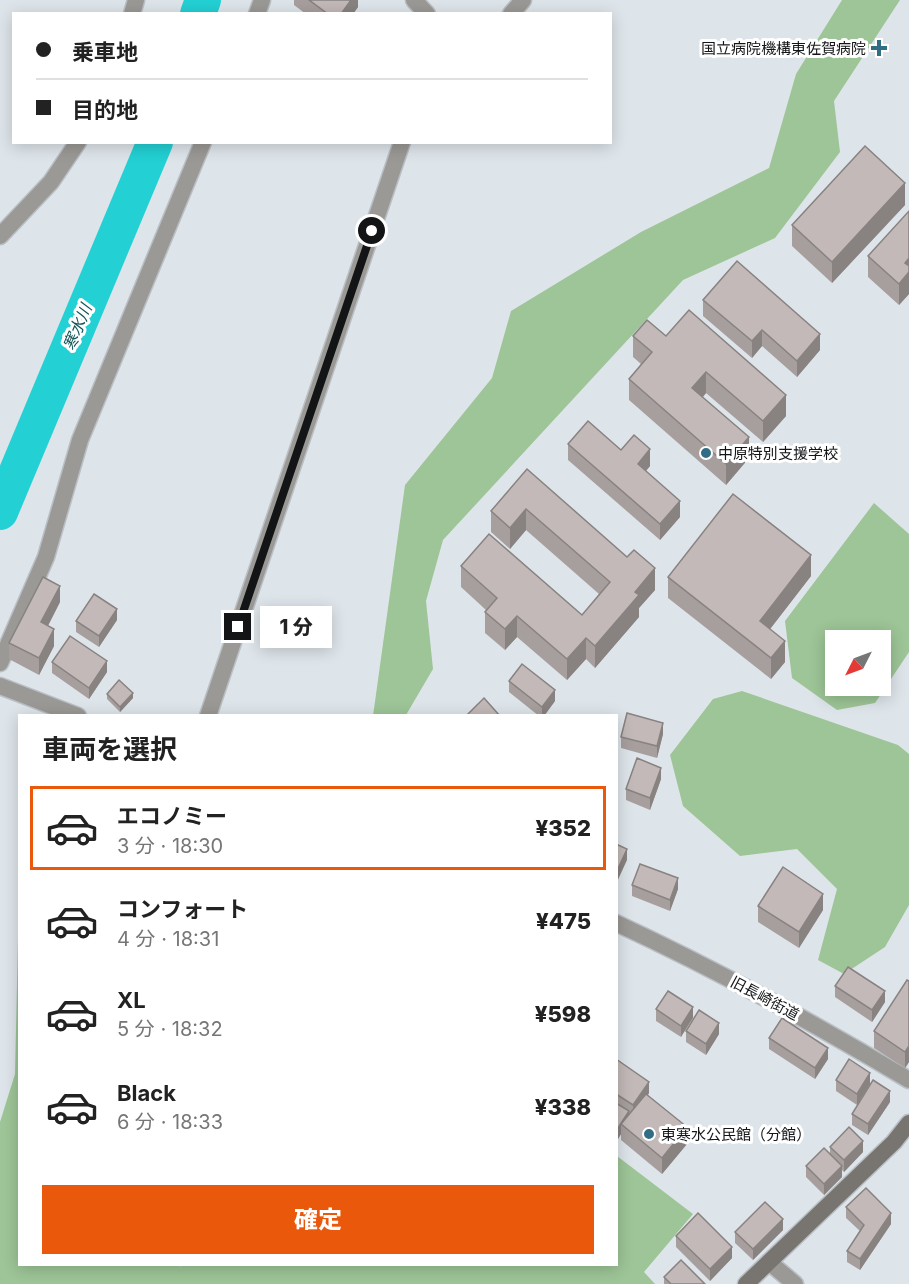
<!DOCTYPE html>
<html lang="ja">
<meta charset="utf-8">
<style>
:root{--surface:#fff;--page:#f2f2f2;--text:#222;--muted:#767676;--line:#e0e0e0;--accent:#ea580c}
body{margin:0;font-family:Inter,"Noto Sans JP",sans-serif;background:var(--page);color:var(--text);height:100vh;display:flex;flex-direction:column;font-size:22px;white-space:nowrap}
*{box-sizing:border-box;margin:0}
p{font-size:20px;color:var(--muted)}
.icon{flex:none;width:33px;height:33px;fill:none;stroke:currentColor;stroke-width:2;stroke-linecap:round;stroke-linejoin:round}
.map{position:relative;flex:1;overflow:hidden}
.details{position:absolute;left:18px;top:714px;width:600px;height:552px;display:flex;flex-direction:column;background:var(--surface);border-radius:0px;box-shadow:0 3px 15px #0003}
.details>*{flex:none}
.hud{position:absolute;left:12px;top:12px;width:600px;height:132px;border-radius:0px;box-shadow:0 3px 15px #0003;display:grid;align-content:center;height:132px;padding:0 24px;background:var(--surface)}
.needle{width:39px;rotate:228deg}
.buttons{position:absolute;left:825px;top:630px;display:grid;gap:12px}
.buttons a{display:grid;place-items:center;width:66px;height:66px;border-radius:0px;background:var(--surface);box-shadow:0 3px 15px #0003;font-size:30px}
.end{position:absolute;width:27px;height:27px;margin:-14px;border:8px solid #121416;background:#fff;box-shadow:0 0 0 3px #fff}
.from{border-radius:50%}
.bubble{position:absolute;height:42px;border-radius:0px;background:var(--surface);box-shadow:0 3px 15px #0003;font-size:20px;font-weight:800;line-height:42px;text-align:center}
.hud b{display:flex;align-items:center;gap:21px;height:57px;font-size:22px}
.hud b+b{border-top:2px solid var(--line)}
.hud i{width:15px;height:15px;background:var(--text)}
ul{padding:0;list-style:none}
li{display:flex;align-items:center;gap:18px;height:84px;margin:0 12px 9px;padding:0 12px;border:3px solid transparent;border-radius:0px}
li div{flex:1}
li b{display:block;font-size:22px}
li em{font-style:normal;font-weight:800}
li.on{border-color:var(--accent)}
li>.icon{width:54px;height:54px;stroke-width:1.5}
h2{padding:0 24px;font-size:27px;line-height:72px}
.button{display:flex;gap:12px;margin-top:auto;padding:12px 24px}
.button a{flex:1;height:69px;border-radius:0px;background:var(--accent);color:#fff;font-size:24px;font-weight:800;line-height:69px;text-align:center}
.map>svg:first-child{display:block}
.green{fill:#9dc597;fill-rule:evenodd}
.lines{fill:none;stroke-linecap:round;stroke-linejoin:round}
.river{stroke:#23d0d3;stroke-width:36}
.minor-casing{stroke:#b9bfc4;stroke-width:19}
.tertiary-casing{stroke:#b9bfc4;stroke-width:19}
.secondary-casing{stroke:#b9bfc4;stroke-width:19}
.minor{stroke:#9b9996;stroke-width:16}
.tertiary{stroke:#9b9996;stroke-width:16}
.secondary{stroke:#787571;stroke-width:16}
.wall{fill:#a79f9e}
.shaded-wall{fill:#888281}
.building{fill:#c2b9b8;stroke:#888281;stroke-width:1.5}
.route{stroke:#121416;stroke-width:8}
.poi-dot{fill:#316d84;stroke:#fff;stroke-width:2}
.labels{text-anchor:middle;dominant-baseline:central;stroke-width:6;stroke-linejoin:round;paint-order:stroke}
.poi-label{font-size:15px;fill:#121416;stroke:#fff;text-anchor:start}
.street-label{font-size:15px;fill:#121416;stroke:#fff}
.water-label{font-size:16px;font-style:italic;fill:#115455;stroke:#fff}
</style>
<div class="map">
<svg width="909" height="1284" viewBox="0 0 909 1284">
<rect width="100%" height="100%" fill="#dee5ea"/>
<!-- green -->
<g class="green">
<path d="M842,0H900L834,101L840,152L775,238L683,280L443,540L426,601L433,669L406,715L373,716L405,485L492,378L511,311L641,232L769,168L796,74Z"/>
<path d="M874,503L909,534V652L875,703L837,710L792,678L785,621ZM836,640H880V686H836Z"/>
<path d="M742,691L898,745L909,754V905L885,947L844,974L818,960L837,889L797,849L740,856L683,806L670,755L713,699Z"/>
<path d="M19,893L20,1264L181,1265L180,1267L183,1264H616L617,1156L693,1214L644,1272L655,1284H0V1122L15,1074Z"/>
</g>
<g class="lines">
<!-- river -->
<g class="river">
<path d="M198,14L203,0"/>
<path d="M0,512L155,142"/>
</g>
<defs>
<g id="minor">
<path d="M414,0L427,14"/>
<path d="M257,14L262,0"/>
<path d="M511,14L523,0"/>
<path d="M0,663L46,557L80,440L203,142"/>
<path d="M0,686L78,716"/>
<path d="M208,716L402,142"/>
<path d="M616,923C717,970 814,1023 909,1080"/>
<path d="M769,1262L795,1284"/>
</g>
<g id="tertiary">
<path d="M132,14L136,0"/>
<path d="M0,236L51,182L78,142"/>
</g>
<path id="secondary" d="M746,1284L894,1142L909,1123"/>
</defs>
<!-- minor casing -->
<use href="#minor" class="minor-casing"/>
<!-- tertiary casing -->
<use href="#tertiary" class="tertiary-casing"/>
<!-- secondary casing -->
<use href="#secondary" class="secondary-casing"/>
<!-- minor -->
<use href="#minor" class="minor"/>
<!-- tertiary -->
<use href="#tertiary" class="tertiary"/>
<!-- secondary -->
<use href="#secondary" class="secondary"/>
</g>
<!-- wall -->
<g class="wall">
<path d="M294,0H358V7L353,14H306L294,5Z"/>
<path d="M905,205L832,283L792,246V225Z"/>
<path d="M909,211V294L899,305L868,277V256Z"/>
<path d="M703,300L820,350L797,377L762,346L752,358L703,316Z"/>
<path d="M633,336H666L786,416L763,442L706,393L703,397L749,458L726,485L629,400V379L641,364L633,357Z"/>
<path d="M568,444L621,450L650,466L646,471L680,517L660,540L568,460Z"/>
<path d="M527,469L655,590L639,608V617L595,668L586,659L567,680L517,637L505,650L485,633V612L486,610L461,587V566L582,615L599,594L526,530L510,549L491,532V511Z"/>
<path d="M811,576L770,629L785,662L771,679L668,598V577Z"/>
<path d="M60,602L48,626L54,646L39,675L9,659V643Z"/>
<path d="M117,620L99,647L76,632V621Z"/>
<path d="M52,662L107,672L89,699L52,673Z"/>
<path d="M509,681L555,701L544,716H539L509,692Z"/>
<path d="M107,694L133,698L120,712L107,699Z"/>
<path d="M663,734L657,758L621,748V737Z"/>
<path d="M661,779L650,810L626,800V789Z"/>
<path d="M632,885L678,889L670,911L632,896Z"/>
<path d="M758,906L823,910L799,948L758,922Z"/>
<path d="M909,981V1062L905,1068L874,1048V1031Z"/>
<path d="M835,986L885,1002L872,1022L835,997Z"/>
<path d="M693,1007L681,1037L656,1021V1009Z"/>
<path d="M686,1031L719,1034L706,1055L686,1042Z"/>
<path d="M769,1038L828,1059L815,1079L769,1049Z"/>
<path d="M616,1059L649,1093L648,1095L687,1144L662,1174L621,1140V1134L618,1139H616Z"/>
<path d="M836,1080L870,1084L857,1105L836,1091Z"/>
<path d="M890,1102L868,1135L852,1125V1114Z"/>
<path d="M830,1147L863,1152L844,1172L842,1170V1177L824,1195L806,1177V1166L830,1153Z"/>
<path d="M846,1207L891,1224L860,1270L847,1262V1251L860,1231L846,1218Z"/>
<path d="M783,1230L753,1260L735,1243V1232Z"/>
<path d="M676,1236L732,1258L710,1281L676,1247Z"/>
<path d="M664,1277L705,1284H664Z"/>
</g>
<!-- shaded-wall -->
<g class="shaded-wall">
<path d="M351,0H358V7L353,14H341Z"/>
<path d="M905,183V205L832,283V262Z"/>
<path d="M909,258V294L899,305V284L905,263Z"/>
<path d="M762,330V346L752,358V341Z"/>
<path d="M820,334V350L797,377V361Z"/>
<path d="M706,372V393L692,409V388Z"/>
<path d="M786,395V416L763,442V421Z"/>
<path d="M749,437V458L726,485V464Z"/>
<path d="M650,449V466L638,480V464Z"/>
<path d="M680,501V517L660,540V524Z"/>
<path d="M526,509V530L510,549V528Z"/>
<path d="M811,555V576L760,642V621Z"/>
<path d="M655,568V590L639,608V617L595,668V646L635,592Z"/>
<path d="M60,586V602L41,639V622Z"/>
<path d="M117,609V620L99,647V636Z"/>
<path d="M517,616V637L505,650V629Z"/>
<path d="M54,629V646L39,675V658Z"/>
<path d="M586,638V659L567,680V659Z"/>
<path d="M785,641V662L771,679V658Z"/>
<path d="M107,661V672L89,699V688Z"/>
<path d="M555,690V701L544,716H542V707Z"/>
<path d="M133,693V698L120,712V707Z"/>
<path d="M663,723V734L657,758V746Z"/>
<path d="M661,768V779L650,810V798Z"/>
<path d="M627,849V860L616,884V873Z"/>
<path d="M678,878V889L670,911V900Z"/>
<path d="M823,894V910L799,948V932Z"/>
<path d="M885,991V1002L872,1022V1010Z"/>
<path d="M693,1007V1018L681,1037V1026Z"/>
<path d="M719,1023V1034L706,1055V1044Z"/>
<path d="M909,1046V1062L905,1068V1052Z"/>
<path d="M828,1048V1059L815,1079V1068Z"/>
<path d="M870,1073V1084L857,1105V1094Z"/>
<path d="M649,1082V1093L633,1116V1105Z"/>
<path d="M890,1091V1102L868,1135V1124Z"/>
<path d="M629,1111V1122L621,1124V1134L618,1139V1128Z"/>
<path d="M687,1127V1144L662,1174V1158Z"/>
<path d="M863,1141V1152L844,1172V1160Z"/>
<path d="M842,1166V1177L824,1195V1184Z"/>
<path d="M891,1213V1224L860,1270V1259Z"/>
<path d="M783,1219V1230L753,1260V1249Z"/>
<path d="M732,1247V1258L710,1281V1269Z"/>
</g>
<!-- building -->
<g class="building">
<path d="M309,0H351L341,14H328Z"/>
<path d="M865,146L905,183L832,262L792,225Z"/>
<path d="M909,211V258L905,263L909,266V272L899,284L868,256Z"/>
<path d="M737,261L820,334L797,361L762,330L752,341L703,300Z"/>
<path d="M689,310L786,395L763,421L706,372L692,388L749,437L726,464L629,379L652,352L633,336L647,320L666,336Z"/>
<path d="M588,421L621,450L634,435L650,449L638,464L680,501L660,524L568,444Z"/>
<path d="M527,469L627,557L634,550L655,568L635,592L639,595L595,646L586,638L567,659L517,616L505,629L485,612L497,598L461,566L489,534L582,615L610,582L526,509L510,528L491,511Z"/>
<path d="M733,494L811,555L760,621L785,641L771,658L668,577Z"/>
<path d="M43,577L60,586L41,622L54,629L39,658L9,643Z"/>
<path d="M94,594L117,609L99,636L76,621Z"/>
<path d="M70,636L107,661L89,688L52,662Z"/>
<path d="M522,664L555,690L542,707L509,681Z"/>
<path d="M119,680L133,693L120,707L107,694Z"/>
<path d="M484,698L500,716H466Z"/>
<path d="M627,713L663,723L657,746L621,737Z"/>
<path d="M637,758L661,768L650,798L626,789Z"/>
<path d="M616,844L627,849L616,873Z"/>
<path d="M640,864L678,878L670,900L632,885Z"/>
<path d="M783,867L823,894L799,932L758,906Z"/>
<path d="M848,967L885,991L872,1010L835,986Z"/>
<path d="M907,980L909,981V1046L905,1052L874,1031Z"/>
<path d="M668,991L693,1007L681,1026L656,1009Z"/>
<path d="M699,1010L719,1023L706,1044L686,1031Z"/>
<path d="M782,1018L828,1048L815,1068L769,1038Z"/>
<path d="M616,1059L649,1082L633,1105L616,1094Z"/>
<path d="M849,1059L870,1073L857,1094L836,1080Z"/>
<path d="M873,1080L890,1091L868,1124L852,1114Z"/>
<path d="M646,1094L687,1127L662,1158L621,1124Z"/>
<path d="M616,1103L629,1111L618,1128L616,1127Z"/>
<path d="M849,1127L863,1141L844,1160L830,1147Z"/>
<path d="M824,1148L842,1166L824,1184L806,1166Z"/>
<path d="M866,1188L891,1213L860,1259L847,1251L864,1225L846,1207Z"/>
<path d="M765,1202L783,1219L753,1249L735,1232Z"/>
<path d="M698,1213L732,1247L710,1269L676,1236Z"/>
<path d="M681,1260L705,1284H671L664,1277Z"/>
</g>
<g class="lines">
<!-- route -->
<path class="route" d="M238,627L372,231"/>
</g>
<!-- markers -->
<g class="poi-dot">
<path d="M876 39h6v6h6v6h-6v6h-6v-6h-6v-6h6z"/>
<circle cx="706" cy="453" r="6"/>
<circle cx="649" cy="1134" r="6"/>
</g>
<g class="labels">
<!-- poi labels -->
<g class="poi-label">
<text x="866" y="48" text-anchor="end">国立病院機構東佐賀病院</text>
<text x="718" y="453">中原特別支援学校</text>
<text x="661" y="1134">東寒水公民館（分館）</text>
</g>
<!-- street labels -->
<g class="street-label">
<text transform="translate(765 998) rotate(28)">旧長崎街道</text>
</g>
<!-- water labels -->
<g class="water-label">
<text transform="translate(77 327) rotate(-67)">寒水川</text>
</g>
</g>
</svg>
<div class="buttons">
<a><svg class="needle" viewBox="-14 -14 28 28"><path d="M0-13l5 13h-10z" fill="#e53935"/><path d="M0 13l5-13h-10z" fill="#767676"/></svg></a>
</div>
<i class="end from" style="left:372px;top:231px"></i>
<i class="end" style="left:238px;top:627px"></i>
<div class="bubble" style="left:260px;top:606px;width:72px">1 分</div>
<div class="hud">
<b><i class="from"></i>乗車地</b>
<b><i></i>目的地</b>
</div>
<section class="details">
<h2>車両を選択</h2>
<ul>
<li class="on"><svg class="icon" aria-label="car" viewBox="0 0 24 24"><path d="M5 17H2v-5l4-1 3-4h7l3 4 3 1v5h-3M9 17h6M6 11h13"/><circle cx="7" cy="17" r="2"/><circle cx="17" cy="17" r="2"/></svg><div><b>エコノミー</b><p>3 分 · 18:30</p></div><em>¥352</em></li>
<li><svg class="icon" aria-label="car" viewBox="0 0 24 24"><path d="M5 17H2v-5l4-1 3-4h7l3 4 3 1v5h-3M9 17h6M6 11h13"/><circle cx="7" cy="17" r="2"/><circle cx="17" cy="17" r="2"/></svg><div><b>コンフォート</b><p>4 分 · 18:31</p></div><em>¥475</em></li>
<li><svg class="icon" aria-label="car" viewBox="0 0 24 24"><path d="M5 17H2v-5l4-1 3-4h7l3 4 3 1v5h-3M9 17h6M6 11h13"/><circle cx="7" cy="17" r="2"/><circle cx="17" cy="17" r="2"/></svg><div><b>XL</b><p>5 分 · 18:32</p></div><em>¥598</em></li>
<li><svg class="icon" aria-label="car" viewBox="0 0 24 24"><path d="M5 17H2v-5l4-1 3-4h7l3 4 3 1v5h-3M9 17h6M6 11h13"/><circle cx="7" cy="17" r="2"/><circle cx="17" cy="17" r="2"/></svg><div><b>Black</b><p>6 分 · 18:33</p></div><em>¥338</em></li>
</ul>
<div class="button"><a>確定</a></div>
</section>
</div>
